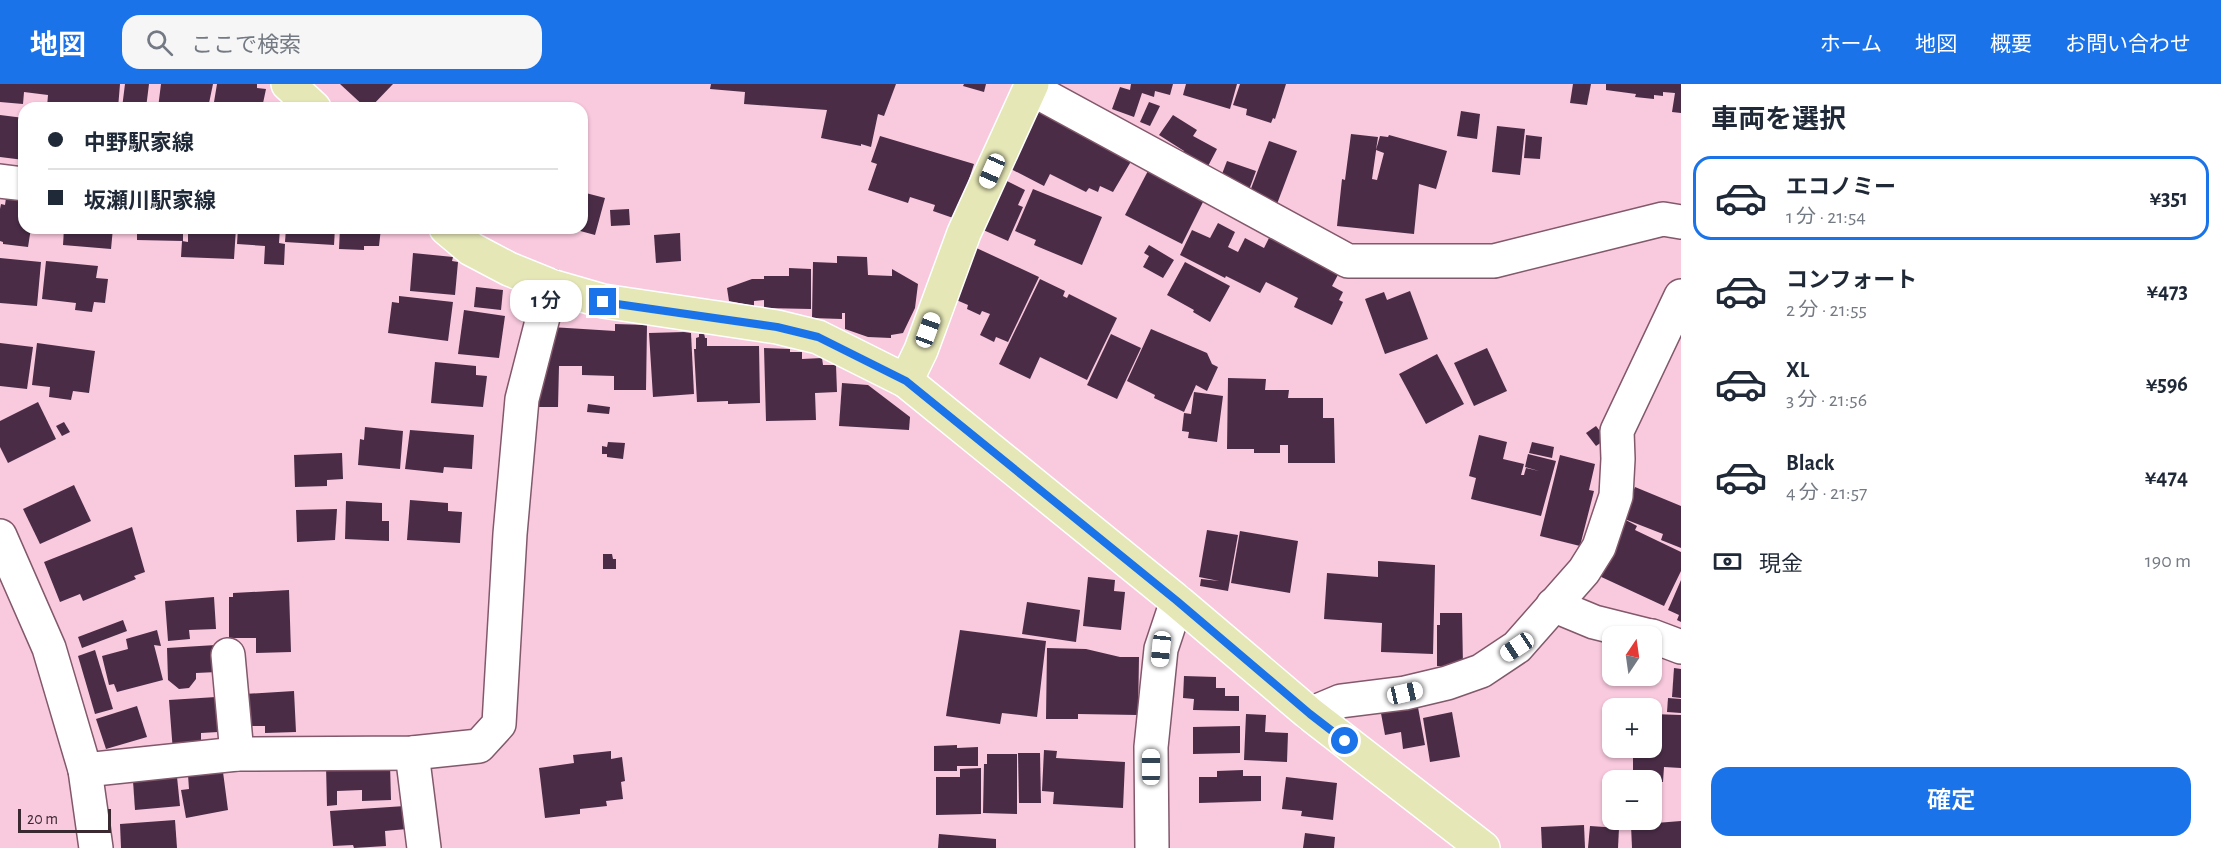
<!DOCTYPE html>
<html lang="ja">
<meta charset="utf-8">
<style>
:root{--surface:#fff;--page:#f6f6f7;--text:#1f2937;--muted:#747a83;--line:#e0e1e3;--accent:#1a73e8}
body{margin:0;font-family:"Alegreya Sans","Noto Sans JP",sans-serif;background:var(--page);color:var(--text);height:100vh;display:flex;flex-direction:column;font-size:22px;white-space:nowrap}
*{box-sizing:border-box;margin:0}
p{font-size:20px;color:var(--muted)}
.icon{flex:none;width:33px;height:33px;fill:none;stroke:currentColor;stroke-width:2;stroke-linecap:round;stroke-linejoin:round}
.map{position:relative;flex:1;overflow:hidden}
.panel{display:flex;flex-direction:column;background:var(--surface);width:540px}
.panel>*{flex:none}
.banner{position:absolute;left:18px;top:18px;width:570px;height:132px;border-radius:18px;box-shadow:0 2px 4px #0004;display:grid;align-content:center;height:132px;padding:0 30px;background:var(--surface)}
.needle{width:39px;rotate:13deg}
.tools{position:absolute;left:1602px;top:542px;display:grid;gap:12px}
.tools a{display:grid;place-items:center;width:60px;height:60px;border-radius:12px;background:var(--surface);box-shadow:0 2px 4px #0004;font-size:30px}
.scale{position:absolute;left:18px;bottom:15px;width:93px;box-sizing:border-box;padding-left:6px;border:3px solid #3b2931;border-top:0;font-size:16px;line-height:21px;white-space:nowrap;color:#3b2931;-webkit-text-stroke:4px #f9c9de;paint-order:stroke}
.end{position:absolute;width:27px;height:27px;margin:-14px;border:8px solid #1a73e8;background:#fff;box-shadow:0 0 0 3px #fff}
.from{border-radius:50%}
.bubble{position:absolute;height:42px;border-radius:18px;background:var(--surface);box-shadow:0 2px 4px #0004;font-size:20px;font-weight:600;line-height:42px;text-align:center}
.car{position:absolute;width:18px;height:36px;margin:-18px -9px;border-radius:8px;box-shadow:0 0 4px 2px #0007;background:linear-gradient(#fff 24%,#345 0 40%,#fff 0 76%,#345 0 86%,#fff 0)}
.banner b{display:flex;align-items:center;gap:21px;height:57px;font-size:22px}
.banner b+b{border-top:2px solid var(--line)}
.banner i{width:15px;height:15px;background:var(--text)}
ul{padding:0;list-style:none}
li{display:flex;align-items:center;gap:18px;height:84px;margin:0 12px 9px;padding:0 18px;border:3px solid transparent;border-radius:18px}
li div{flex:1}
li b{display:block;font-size:22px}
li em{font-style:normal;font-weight:600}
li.selected{border-color:var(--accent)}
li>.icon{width:54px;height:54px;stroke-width:1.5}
h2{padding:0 30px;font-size:27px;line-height:72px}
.pay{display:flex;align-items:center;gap:15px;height:66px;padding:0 30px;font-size:22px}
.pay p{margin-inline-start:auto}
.action{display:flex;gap:12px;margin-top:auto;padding:12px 30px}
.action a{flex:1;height:69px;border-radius:18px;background:var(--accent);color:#fff;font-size:24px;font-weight:600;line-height:69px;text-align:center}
header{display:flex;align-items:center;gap:36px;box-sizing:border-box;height:84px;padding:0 30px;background:var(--accent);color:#fff}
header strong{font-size:28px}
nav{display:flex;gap:33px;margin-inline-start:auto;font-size:21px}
.search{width:420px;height:54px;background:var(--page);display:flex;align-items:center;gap:15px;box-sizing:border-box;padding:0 21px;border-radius:18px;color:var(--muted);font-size:22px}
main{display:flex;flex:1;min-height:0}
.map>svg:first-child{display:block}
.building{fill:#4a2c47}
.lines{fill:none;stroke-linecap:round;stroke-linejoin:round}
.minor-casing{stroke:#82586b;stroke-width:36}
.major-casing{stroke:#fff;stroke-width:36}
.minor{stroke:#fff;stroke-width:33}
.major{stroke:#e5e7b6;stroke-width:33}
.route{stroke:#1a73e8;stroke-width:8}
</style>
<header>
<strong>地図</strong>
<div class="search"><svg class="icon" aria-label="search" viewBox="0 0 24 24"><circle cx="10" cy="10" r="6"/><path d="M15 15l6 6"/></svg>ここで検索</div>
<nav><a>ホーム</a><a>地図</a><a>概要</a><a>お問い合わせ</a></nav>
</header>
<main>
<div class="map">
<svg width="1681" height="764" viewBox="0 0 1681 764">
<rect width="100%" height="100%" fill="#f9c9de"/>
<!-- building -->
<g class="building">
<path d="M0,0H120L118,24L47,23L48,11L24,8L23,20L0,18Z"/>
<path d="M125,0H149L146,24H122Z"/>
<path d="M161,0H213L208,24H158Z"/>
<path d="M217,0H257V4L266,5L262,24H213Z"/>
<path d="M340,0H393L370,24H366Z"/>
<path d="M711,0H896L884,32L878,30L871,63L861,60V62L821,54L827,26L744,20L745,8L710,5Z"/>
<path d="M964,0H986L984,8L963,2Z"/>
<path d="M1131,0H1173L1170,11L1155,7L1154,13L1142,9L1134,33L1112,25L1120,3L1130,6Z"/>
<path d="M1186,0H1237L1230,25L1183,11Z"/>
<path d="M1240,0H1286L1275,35L1273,34L1271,39L1246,31L1247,25L1233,21Z"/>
<path d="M1573,0H1591L1587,21L1570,19Z"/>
<path d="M1606,0H1681V29L1672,28L1675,9L1663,8V12L1654,11V15L1635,13L1636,10L1606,6Z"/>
<path d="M1149,18L1160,22L1150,42L1140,38Z"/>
<path d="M1037,27L1133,74L1113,108L1100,102L1098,108L1089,104L1086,108L1050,90L1044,102L1009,84Z"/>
<path d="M1461,27L1480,30L1477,55L1457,52Z"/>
<path d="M0,31L24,34V76L0,73Z"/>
<path d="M1173,31L1197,46L1193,52L1217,65L1206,86L1180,72L1184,67L1159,51Z"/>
<path d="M1497,42L1525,45L1520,91L1492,88Z"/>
<path d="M1351,50L1378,53L1376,66V67L1372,95L1377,96L1384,69L1376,66L1380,52L1388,53L1389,51L1447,67L1436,105L1419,100L1414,150L1337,142L1342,95L1345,96Z"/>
<path d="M1526,51L1542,53L1540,75L1524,74Z"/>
<path d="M880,52L974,80L956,135L933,127L935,121L910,113L908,119L868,106L877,80L871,78Z"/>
<path d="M1269,57L1297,67L1277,120L1249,110Z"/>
<path d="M1227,77L1256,87L1246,114L1217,103Z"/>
<path d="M1150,83L1206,112L1182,160L1125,131Z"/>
<path d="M1003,95L1025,106L1018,121L1023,123L1008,157L981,145Z"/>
<path d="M1033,105L1102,133L1082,181L1034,161L1036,156L1015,147Z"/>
<path d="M582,108L605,114L595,151L573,145L582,144Z"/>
<path d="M6,114L24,116V144H31L28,163L3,160V158L0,157V125L1,120L5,121Z"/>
<path d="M629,125L630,141L611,142L610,126Z"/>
<path d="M1218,139L1235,148L1228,163L1238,168L1245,154L1264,164L1269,154L1281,160L1282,158L1340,187L1332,202L1343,208L1339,216L1343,218L1332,241L1294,223L1298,214L1266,198L1260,209L1226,192L1225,194L1180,171L1192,146L1210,154Z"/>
<path d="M64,144H113L111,165L63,161Z"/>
<path d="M137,144H183V157L137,156Z"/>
<path d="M188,144H236L234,175L181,173L182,157L188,158Z"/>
<path d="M238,144H280L279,159L285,160L284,181L264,180L265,162L237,160Z"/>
<path d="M286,144H335L334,161L285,158Z"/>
<path d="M340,144H381L379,162H364V166L339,165Z"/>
<path d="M680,149L681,177L656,179L654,151Z"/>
<path d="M970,161L1039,193L1008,258L996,253L994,258L980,251L990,230L982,227L980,231L967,225L968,221L947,212Z"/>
<path d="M1149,161L1174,176L1163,194L1143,183L1149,172L1144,169Z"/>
<path d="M413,169L453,173L452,177L458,178L455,211L410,207Z"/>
<path d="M837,172L867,173L868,191L892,192V185L918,200L915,224L903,249L891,251V254L868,253L845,245V229H842V235L812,234L813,178L837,179Z"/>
<path d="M0,174L41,178L37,222L0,219Z"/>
<path d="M46,177L98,182L96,194L108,195L105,219L94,218L92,228L75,226L76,219L42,215Z"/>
<path d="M1185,178L1230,202L1210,238L1193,228L1194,226L1167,211Z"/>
<path d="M789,184L811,185V225L764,224V216L754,217V222L729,217L727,204L752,195H764V192H789Z"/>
<path d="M1040,195L1065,207L1063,212L1067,214L1069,210L1117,234L1087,296L1040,273L1030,295L999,280Z"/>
<path d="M476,203L503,206L501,226L474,223Z"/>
<path d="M1410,207L1428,255L1385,270L1365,215L1384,208L1387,216Z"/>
<path d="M399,212L453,218L448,257L388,249L392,218L399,219Z"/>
<path d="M464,226L505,232L499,274L458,270Z"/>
<path d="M615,240L647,241L646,306H614V292L582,291V282H559L558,323H534L551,243L615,247Z"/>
<path d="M1151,245L1207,269L1212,280L1218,283L1207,307L1196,301L1184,328L1154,314L1155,311L1127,297Z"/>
<path d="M684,248L691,249L694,310L653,313L649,249Z"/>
<path d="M704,249L705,254H707V262H759L760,319L728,320V317L697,318L694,265H696V254L699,253V250Z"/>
<path d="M1111,250L1141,264L1117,315L1087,301Z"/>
<path d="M0,259L33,263L27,305L0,302Z"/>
<path d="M37,259L95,267L89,309L73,307L71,316L49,313L50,303L32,301Z"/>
<path d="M764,264L790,265V268H802V275L822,274L823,281H836L837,308L815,309L816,336L766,337Z"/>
<path d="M1487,264L1507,307L1474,322L1454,279Z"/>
<path d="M1437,270L1464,320L1426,340L1399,290Z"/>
<path d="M435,278L476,282V291L487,292L483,323L431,319Z"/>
<path d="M1228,294L1266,295L1265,306H1289L1288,314H1323V334H1334L1335,379H1288V361H1280V369H1254V365H1227Z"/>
<path d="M842,299L868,301L910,333L909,346L839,342Z"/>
<path d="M1194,308L1223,312L1217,358L1188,354L1189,348L1182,347L1184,329L1191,330Z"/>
<path d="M38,318L56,355L8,379L0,363V337Z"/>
<path d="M588,320L610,323L609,330L587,328Z"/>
<path d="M64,338L70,348L62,352L56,342Z"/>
<path d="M1596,342L1606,355L1596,362L1586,349Z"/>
<path d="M365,343L403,347L400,385L358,381L360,355L364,356Z"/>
<path d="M410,346L474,351L472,385L444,383L443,389L405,385Z"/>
<path d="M1479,351L1507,358L1503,375L1524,380L1521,391H1524L1526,384L1539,387L1525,383L1528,370L1556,377L1541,432L1471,415L1476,394L1469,392Z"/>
<path d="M608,358L625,359L623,375L607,373V370H602V362L607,363Z"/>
<path d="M1532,358L1554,363L1552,374L1529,369Z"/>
<path d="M342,369L343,395L327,396V402L295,403L294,371Z"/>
<path d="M1560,371L1595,380L1589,406L1594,407L1580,462L1540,452Z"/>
<path d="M74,401L91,437L40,460L23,425Z"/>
<path d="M1635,403L1681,422V464L1661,456L1663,450L1622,434Z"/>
<path d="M410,416L448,419V427L462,428L460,459L407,456Z"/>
<path d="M346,417L382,419V437H389V457L345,455Z"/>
<path d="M337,425L335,456L297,458L296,426Z"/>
<path d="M1624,435L1637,442L1635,446L1681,468V487L1664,522L1597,491Z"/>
<path d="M132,443L145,488L134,492L136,495L83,517L80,510L60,518L44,478Z"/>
<path d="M1207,446L1238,451L1228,507L1200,502L1201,495L1219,497L1199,493Z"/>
<path d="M1240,447L1298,457L1290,509L1231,499Z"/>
<path d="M603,470H612L613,475H616V485H603Z"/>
<path d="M1378,477L1435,481L1433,570L1381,568L1382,539L1324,535L1327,489L1378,493Z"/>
<path d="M1088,493L1115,496L1114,507L1125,508L1121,546L1083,542Z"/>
<path d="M1681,496V538L1677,536L1679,531L1668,526Z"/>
<path d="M289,506L291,568L256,569V554H229V513H233V509Z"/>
<path d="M214,513L216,545L189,546L190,555L168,557L165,517Z"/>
<path d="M1027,518L1080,526L1076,558L1022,550Z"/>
<path d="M1440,529H1462L1463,582H1437V541H1440Z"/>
<path d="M123,536L127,547L82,564L78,553Z"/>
<path d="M157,546L161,562L154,561L163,596L117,608L114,600L109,601L102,572L128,565L126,555Z"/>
<path d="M960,546L1046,557L1037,633L1002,629L1000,640L946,632Z"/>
<path d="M216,561L217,588L196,589V595L189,604L179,605L168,596L167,564Z"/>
<path d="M1047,564L1086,565L1120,573H1139L1138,631L1078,630V635H1046Z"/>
<path d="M95,566L113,625L95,630L78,572Z"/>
<path d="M1674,584L1681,585V614L1672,613Z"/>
<path d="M1184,592L1216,593V604H1225V612H1239V627L1193,626L1194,615L1183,614Z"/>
<path d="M294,607L296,648L265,649V642H246L244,610Z"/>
<path d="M216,613L218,648L201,649V657L191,658V667L173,668L169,616Z"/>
<path d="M1668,614L1681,615V629L1667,628Z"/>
<path d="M1417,618L1425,661L1403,665L1401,648L1385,651L1380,624Z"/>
<path d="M137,622L147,653L106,665L96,635Z"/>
<path d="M1452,628L1460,673L1430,678L1423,634Z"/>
<path d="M1246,630L1266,631L1265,648L1288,649L1287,678L1244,676Z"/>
<path d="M1652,630L1681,631V684L1664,683L1663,698L1633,696V665H1628V663H1652Z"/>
<path d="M1240,642V669L1193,670V643Z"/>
<path d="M957,661V664L978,663V682H957V687H934V662Z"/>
<path d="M1044,666L1057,667L1056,674L1125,678L1123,724L1053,720L1054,708L1042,707Z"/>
<path d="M611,667V675L622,673L625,697L621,698L623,715L606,717L607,722L580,725V730L545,734L539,684L574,679L573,671Z"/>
<path d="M1018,669H1040L1041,719H1019Z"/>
<path d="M987,670H1017V730L983,729L984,680H987Z"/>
<path d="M390,680L391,716L362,717V706L337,707V721L327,722L326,682Z"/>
<path d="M981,684V730L936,731V693H960V685Z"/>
<path d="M1243,686V692H1261V717L1199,719V693H1217V687Z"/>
<path d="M223,688L228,726L186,734L181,706L189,705L188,691Z"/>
<path d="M177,693L180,722L135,726L133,697Z"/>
<path d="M1286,693L1337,699L1333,736L1301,732L1302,727L1282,725Z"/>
<path d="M405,722L407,745L385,747L386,762L354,764L353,761L333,762L330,727Z"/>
<path d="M175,736L177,764H121L120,740Z"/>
<path d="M1681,737V764H1632L1631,741Z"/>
<path d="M1584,741L1585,764H1542L1541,743Z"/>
<path d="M1590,742L1619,744L1618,764H1588Z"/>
<path d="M1305,749L1335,753L1334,764H1303Z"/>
<path d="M939,750L996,755V764H938Z"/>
</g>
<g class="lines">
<defs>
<g id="minor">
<path d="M1030,4L1348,177H1494L1663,135L1681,138"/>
<path d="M0,97L24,100"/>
<path d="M0,452L49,564L85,686L96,764"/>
<path d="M1553,521L1594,538L1650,552"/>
<path d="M1652,552L1681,563"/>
<path d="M228,571L237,670"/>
<path d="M1310,630L1341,617L1405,609L1447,599L1481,587L1517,563L1584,487L1599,463L1616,412L1618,375L1617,347L1681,212"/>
<path d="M412,669L424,764"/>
<path d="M85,686L237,670L412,669L479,662L499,640L510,450L522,315L551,202"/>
<path d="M1152,764L1151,663L1161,565L1177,517"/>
</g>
<g id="major">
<path d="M288,0L314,24"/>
<path d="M446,144L471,165L509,185L551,202L603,217L777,243L818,253L906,297L1177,517L1310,630L1483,764"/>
<path d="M906,297L921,266L964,149L1032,0"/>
</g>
</defs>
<!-- minor casing -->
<use href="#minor" class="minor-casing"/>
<!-- major casing -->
<use href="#major" class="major-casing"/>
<!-- minor -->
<use href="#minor" class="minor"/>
<!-- major -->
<use href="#major" class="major"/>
</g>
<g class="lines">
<!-- route -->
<path class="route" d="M603,218L777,243L818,253L906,297L1177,517L1310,630L1345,657"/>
</g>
</svg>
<div class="tools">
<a><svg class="needle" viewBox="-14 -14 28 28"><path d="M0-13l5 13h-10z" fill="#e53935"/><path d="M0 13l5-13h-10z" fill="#747a83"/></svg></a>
<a>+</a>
<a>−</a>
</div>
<div class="scale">20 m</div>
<i class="end from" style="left:1345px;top:657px"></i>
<i class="end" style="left:603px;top:218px"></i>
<div class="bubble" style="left:510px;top:196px;width:72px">1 分</div>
<i class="car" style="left:992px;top:87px;rotate:204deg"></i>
<i class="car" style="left:928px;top:246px;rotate:20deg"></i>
<i class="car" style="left:1517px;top:563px;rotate:236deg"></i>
<i class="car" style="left:1161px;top:565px;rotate:186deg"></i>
<i class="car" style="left:1405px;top:609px;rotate:77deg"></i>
<i class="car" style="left:1151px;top:683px;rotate:0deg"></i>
<div class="banner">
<b><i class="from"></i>中野駅家線</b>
<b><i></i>坂瀬川駅家線</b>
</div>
</div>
<section class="panel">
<h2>車両を選択</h2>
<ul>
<li class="selected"><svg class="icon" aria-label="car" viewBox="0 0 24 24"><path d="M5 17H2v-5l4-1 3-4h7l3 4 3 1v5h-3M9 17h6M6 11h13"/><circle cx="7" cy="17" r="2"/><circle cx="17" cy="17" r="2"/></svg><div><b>エコノミー</b><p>1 分 · 21:54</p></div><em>¥351</em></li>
<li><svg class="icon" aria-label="car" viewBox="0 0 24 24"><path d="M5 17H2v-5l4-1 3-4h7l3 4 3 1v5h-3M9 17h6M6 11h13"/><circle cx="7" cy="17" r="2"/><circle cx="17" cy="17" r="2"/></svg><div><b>コンフォート</b><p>2 分 · 21:55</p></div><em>¥473</em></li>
<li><svg class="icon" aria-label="car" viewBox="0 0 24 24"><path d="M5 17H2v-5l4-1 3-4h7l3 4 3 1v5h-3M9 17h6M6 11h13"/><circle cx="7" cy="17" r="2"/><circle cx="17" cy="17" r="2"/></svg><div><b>XL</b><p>3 分 · 21:56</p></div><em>¥596</em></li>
<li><svg class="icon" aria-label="car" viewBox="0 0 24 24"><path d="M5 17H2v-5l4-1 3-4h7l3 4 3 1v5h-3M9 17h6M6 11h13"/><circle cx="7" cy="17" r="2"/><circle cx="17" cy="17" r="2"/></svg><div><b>Black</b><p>4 分 · 21:57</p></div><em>¥474</em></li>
</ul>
<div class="pay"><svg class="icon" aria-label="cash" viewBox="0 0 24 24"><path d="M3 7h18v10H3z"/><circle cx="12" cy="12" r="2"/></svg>現金<p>190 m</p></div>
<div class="action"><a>確定</a></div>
</section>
</main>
